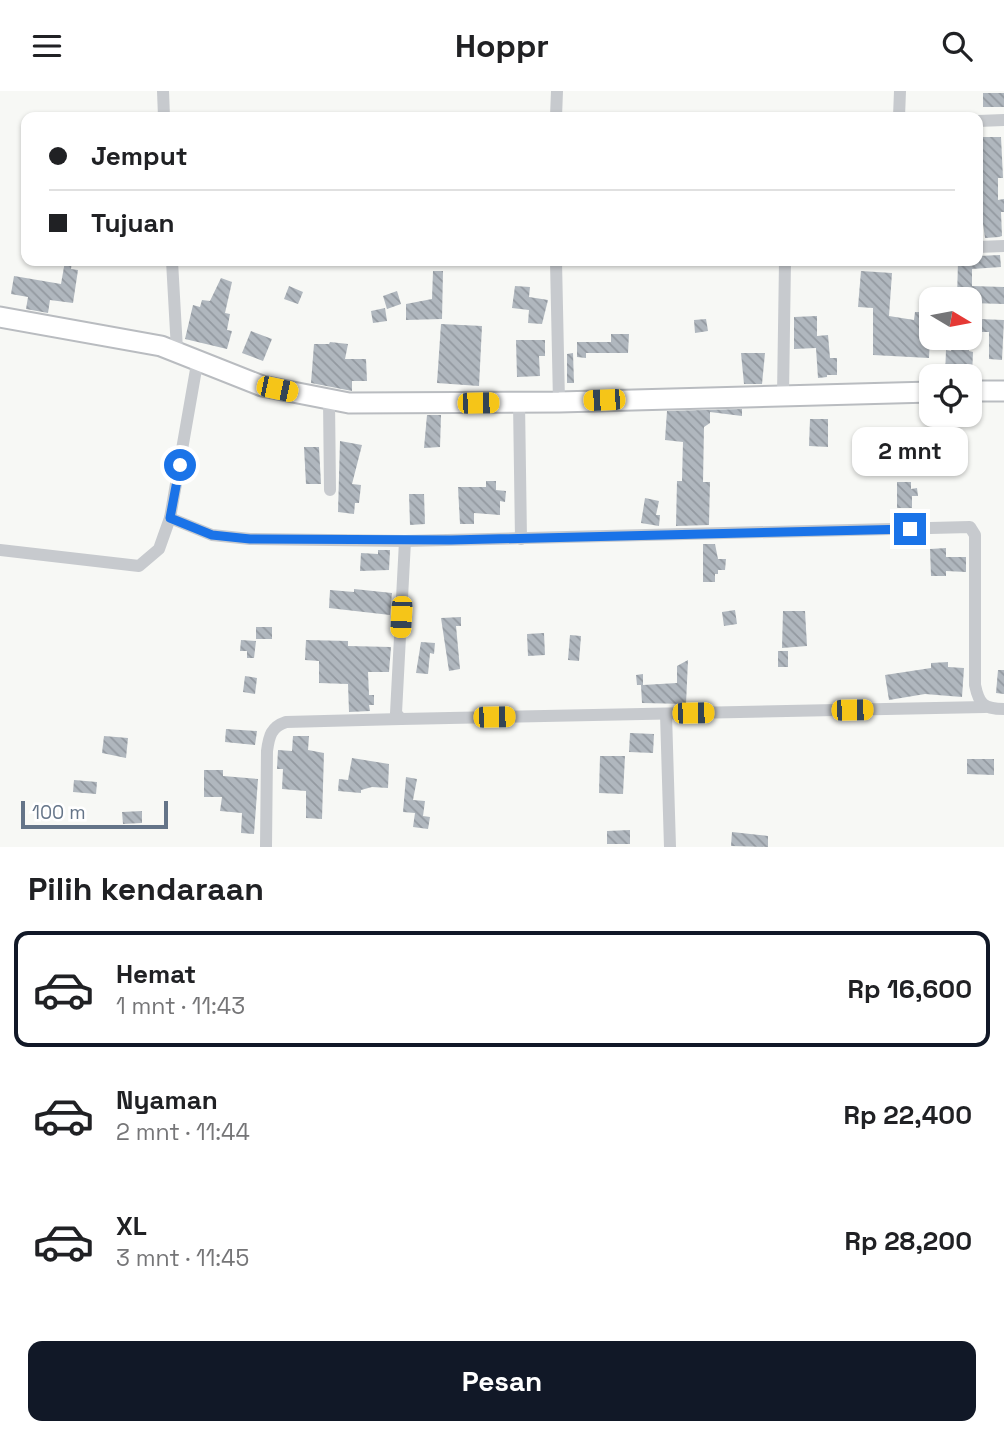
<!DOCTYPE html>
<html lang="id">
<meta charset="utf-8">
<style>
:root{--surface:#fff;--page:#f6f6f6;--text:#202124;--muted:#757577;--line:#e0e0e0;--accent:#111827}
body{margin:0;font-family:"Space Grotesk",sans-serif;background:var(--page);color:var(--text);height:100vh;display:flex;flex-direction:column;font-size:26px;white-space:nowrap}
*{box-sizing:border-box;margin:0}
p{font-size:23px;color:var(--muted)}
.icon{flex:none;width:38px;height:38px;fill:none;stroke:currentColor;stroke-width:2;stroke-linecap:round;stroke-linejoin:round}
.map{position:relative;height:756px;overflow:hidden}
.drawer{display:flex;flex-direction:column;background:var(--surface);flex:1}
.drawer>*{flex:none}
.top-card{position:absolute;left:21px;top:21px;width:962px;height:154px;border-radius:14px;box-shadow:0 2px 5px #0004;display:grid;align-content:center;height:154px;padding:0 28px;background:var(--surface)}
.needle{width:46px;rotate:100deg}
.tools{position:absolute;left:919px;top:196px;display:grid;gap:14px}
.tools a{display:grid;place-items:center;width:63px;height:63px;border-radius:14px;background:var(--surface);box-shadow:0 2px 5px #0004;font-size:35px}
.scale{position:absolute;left:21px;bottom:18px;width:147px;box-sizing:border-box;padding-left:7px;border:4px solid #647488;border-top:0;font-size:19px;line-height:24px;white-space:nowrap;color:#647488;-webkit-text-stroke:5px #fff;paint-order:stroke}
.end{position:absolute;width:32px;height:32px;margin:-16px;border:9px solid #1a73e8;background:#fff;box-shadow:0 0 0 4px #fff}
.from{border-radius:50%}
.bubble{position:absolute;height:49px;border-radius:14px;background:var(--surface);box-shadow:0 2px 5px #0004;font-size:23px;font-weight:700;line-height:49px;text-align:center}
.car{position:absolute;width:21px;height:42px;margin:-21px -10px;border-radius:9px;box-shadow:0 0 5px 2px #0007;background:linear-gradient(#f5c518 24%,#345 0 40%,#f5c518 0 76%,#345 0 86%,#f5c518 0)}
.top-card b{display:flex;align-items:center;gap:24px;height:66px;font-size:26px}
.top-card b+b{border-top:2px solid var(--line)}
.top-card i{width:18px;height:18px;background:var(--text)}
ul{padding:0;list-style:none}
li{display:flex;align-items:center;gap:21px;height:116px;margin:0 14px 10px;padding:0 14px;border:4px solid transparent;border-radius:14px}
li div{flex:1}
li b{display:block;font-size:26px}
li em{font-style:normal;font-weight:700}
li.current{border-color:var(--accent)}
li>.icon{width:63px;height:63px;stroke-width:1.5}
h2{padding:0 28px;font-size:32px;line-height:84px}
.action{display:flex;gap:14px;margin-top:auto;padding:14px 28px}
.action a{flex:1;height:80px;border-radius:14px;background:var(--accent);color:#fff;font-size:28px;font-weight:700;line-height:80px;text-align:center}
header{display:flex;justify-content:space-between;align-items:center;height:91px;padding:0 28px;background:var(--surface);font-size:32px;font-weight:700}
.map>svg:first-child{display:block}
.building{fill:url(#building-back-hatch)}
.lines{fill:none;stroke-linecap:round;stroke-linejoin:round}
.trunk-casing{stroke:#b9bcc0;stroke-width:23}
.minor{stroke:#c7cace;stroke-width:12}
.trunk{stroke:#fff;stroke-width:19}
.route{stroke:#1a73e8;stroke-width:9}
</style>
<header><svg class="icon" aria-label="menu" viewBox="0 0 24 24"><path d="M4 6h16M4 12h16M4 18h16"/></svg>Hoppr<svg class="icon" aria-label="search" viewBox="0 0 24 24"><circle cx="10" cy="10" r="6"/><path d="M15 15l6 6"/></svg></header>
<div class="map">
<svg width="1004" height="756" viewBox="0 0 1004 756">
<defs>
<pattern id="building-back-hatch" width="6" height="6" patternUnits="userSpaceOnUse" patternTransform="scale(1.75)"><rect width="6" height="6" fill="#b0b7be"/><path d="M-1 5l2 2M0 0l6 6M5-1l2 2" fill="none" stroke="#9399a0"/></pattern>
</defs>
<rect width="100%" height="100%" fill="#f7f8f5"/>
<!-- building -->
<g class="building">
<rect x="983" y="2" width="21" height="14"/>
<path d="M978,46H1001L1003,87H998V109L1004,108V121H1001L1002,145L999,146L985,147L979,104Z"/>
<path d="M1000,164L1001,176L972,178V195L1004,196V213L970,212V208H957L958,170H978V165Z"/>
<path d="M65,170H72L71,178L78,179L73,212L50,209L48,222L26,218L28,206L11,203L14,185L61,193Z"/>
<path d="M433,180H443L442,228L406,229V213L432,208Z"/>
<path d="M861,180L892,182L889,225L914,229L915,221H931L929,267L873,264V217L858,216Z"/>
<path d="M221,187L232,191L225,222L230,223L227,239L232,240L227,258L185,248L193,214L200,216L202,209L210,210Z"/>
<path d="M289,195L303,201L298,213L284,208Z"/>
<path d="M515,195L530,196L529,206L548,209L542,233L528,232L529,219L512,217Z"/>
<path d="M397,200L401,213L387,218L383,205Z"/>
<path d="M385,217L387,230L373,232L371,220Z"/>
<path d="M817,225V245L828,244L830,267H837V284H827V286L818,287L816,257L794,258V226Z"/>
<path d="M706,228L708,240L695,242L694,229Z"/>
<path d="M979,228L1004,229L1002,269L989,268V241H978Z"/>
<path d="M441,233L482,235L479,295L437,292Z"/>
<path d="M251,240L272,248L263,270L242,262Z"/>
<path d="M611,243H629L628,262H586V267L577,266V251H611Z"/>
<path d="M953,247H969V260L973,261L972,285H945L946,259L951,260Z"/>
<path d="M516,249H545V265H539L540,285L517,286Z"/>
<path d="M330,251L348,253L345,268H366L367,290H352V300L311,292L314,253H329Z"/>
<path d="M573,262L574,292H567V263Z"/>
<path d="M741,262H765L762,293H744Z"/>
<path d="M742,318V325L710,321V332L704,336L703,391H710L709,434L676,435L677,390H682L683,351L665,349L667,320Z"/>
<path d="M427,324H441L440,356L424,357Z"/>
<path d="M810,328H828V356L809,355Z"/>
<path d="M340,350L362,354L352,393L361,394L359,412H355L354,423L338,421Z"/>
<path d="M304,356H319L321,393H306Z"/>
<path d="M486,390H496V399L506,400L505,411L500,410V424L474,422V433H460L458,396H486Z"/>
<path d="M897,391H911V398L917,397L918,405H912V417H897Z"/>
<path d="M409,403H424L425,433L410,434Z"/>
<path d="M645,407L659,410L656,424H660L659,435L641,432Z"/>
<path d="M703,453H715L718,468H726L725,479H718V483H715V491H703Z"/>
<path d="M946,457V466H966V481L946,480V485H931L930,458Z"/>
<path d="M378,459H390L389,479L360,480L361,462L378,463Z"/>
<path d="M354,498L392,502L390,524L329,517L330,499L354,501Z"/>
<path d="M735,519L737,533L724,535L722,521Z"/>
<path d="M783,520H805L807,555L782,557Z"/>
<path d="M461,526V535H456L460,578L449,580L441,527Z"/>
<rect x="256" y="536" width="16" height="12"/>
<path d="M544,542L545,564L528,565L527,543Z"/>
<path d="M570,544L581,545L579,570L568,569Z"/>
<path d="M241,549L256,550L254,567H247V560H240Z"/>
<path d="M306,549L348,550V555L391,556L389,581H368L369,604H374V614H369L370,620L349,621L348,593L319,592V570L305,569Z"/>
<path d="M421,551L435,552L434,563L430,562L428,583L416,582Z"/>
<rect x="778" y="560" width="10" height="16"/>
<path d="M688,569L686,613L642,612L641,594H637L636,584L643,583V594L677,592V575Z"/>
<path d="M948,571V576L964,577L962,606L925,603L889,609L885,584L931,577V572Z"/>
<path d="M998,579H1004V603L996,602Z"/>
<path d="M245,585L257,587L255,603L243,601Z"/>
<path d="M226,638L257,640L255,654L225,651Z"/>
<path d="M630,642L654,643L653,662L629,661Z"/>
<path d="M104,645L128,647L126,667L102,662Z"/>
<path d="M293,645H309L308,659L324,662L322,728L306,727V700L282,698L283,678H277L278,659L292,660Z"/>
<path d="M600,665H625L623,703L599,702Z"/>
<path d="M352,667L389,673L388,697L372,696L361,699V702L338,700L339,688L348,689Z"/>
<path d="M967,668H994V684L967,683Z"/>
<path d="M204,679H223V685L258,688L254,743L241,742L242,722L220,720L222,706H204Z"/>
<path d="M406,686L417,688L413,709L425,710L423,725L430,726L428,738L413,736L415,722L403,721Z"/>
<path d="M74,689L97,691L96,703L73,701Z"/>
<path d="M142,720V732L123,733L122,721Z"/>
<path d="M630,739V753H607V740Z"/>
<path d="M732,741L768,745V756L731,755Z"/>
</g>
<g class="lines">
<defs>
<g id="trunk">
<path d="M0,226L161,255L262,295L349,312L559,311L931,301"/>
<path d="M970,300H1004"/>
</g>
</defs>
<!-- trunk casing -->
<use href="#trunk" class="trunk-casing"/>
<!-- minor -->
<g class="minor">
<path d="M163,0L164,26"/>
<path d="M556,26L557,0"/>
<path d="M899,26L900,0"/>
<path d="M978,30L1004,29"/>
<path d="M978,156L1004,155"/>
<path d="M172,170L177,259"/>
<path d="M556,170L559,311"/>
<path d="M783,304L785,170"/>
<path d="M329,309L330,399"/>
<path d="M519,311L521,448"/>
<path d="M170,427L212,444L250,448L405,450L970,436L975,444V594C979,613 983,618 1004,618"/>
<path d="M405,450L396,622L401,628L985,616"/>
<path d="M0,459L139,475L159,458L170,427L198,267"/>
<path d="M666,623L670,756"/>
<path d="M266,756L267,660C269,645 271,636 286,631L401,628"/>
</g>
<!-- trunk -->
<use href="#trunk" class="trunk"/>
</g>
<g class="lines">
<!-- route -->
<path class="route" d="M180,374L170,427L212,444L250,448L451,449L910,438"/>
</g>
</svg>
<div class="tools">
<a><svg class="needle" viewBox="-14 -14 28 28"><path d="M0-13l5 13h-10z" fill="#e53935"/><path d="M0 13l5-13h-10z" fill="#757577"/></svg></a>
<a><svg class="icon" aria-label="locate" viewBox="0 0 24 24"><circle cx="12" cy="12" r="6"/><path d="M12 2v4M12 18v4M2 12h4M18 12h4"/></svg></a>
</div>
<div class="scale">100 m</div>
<i class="end from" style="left:180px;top:374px"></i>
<i class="end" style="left:910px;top:438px"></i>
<div class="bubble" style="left:852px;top:336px;width:116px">2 mnt</div>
<i class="car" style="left:277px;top:298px;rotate:102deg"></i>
<i class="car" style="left:604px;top:309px;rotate:268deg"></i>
<i class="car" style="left:478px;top:312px;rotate:89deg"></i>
<i class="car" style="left:401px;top:526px;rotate:183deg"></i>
<i class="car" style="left:852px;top:619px;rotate:89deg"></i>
<i class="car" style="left:693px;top:622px;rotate:89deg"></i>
<i class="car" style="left:494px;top:626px;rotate:89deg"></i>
<div class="top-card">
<b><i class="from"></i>Jemput</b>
<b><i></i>Tujuan</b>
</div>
</div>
<section class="drawer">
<h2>Pilih kendaraan</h2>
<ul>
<li class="current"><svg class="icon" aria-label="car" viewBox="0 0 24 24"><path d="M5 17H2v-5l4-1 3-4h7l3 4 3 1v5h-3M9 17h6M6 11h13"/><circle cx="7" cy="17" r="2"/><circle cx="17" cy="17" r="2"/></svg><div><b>Hemat</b><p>1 mnt · 11:43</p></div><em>Rp 16,600</em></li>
<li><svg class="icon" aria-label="car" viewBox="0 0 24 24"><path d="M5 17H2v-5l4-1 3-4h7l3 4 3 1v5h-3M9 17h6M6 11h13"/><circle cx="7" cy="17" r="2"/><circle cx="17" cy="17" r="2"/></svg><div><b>Nyaman</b><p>2 mnt · 11:44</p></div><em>Rp 22,400</em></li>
<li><svg class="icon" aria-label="car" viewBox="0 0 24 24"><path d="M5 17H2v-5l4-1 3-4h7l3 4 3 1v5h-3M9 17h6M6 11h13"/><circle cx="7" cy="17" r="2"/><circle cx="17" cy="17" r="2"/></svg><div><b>XL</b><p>3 mnt · 11:45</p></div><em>Rp 28,200</em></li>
</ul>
<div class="action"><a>Pesan</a></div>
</section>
